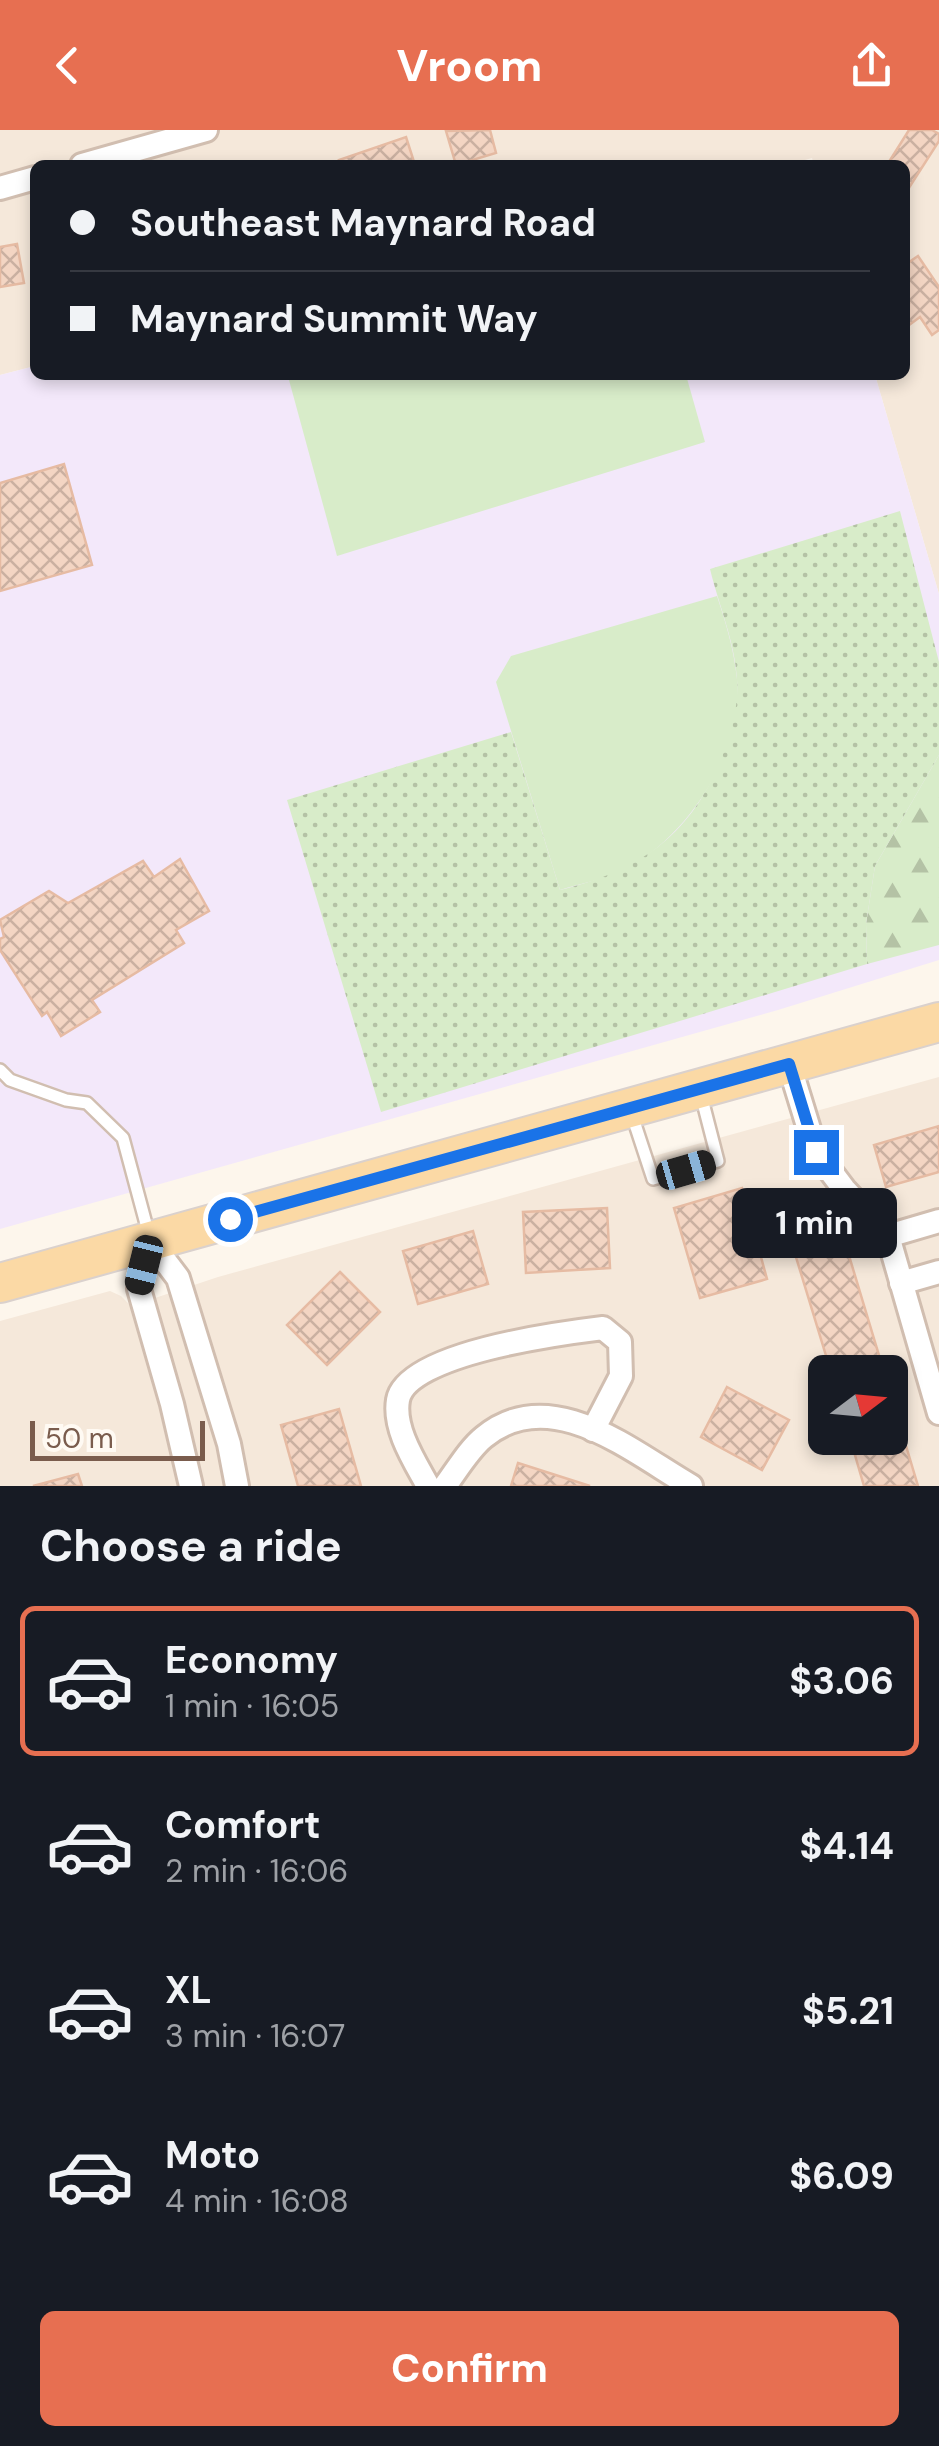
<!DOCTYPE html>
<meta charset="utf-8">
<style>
:root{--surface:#171b24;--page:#242831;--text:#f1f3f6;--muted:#9ea1a6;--line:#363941;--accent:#e76f51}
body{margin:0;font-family:"DM Sans",sans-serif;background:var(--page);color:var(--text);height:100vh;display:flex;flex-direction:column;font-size:38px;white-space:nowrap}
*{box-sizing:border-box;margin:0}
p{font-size:32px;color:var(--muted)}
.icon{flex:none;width:55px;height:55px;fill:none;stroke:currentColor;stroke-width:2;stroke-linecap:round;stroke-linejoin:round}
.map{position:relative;height:1356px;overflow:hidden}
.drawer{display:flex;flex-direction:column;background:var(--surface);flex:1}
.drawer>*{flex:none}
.hud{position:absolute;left:30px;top:30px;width:880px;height:220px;border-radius:15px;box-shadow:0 5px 15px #0003;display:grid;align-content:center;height:220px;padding:0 40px;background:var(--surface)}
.needle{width:65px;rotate:74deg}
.fabs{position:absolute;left:808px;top:1225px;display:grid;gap:20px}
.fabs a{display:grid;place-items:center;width:100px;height:100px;border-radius:15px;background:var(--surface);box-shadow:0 5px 15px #0003;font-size:50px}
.scale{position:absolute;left:30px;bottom:25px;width:175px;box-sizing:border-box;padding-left:10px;border:5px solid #7a5c4d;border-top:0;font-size:28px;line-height:35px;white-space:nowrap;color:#7a5c4d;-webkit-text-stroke:8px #fffaf3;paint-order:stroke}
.end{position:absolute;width:45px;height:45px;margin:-22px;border:12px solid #1a73e8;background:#fff;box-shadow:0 0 0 5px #fff}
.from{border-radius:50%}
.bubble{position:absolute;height:70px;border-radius:15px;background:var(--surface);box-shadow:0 5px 15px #0003;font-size:32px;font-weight:700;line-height:70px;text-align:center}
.car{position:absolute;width:30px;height:60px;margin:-30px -15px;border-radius:12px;box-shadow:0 0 8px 2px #0007;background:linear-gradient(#222 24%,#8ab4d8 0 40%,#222 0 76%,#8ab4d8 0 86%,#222 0)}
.hud b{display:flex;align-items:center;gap:35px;height:95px;font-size:38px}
.hud b+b{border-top:2px solid var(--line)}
.hud i{width:25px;height:25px;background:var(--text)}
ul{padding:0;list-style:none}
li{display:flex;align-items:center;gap:30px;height:150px;margin:0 20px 15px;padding:0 20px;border:5px solid transparent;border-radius:15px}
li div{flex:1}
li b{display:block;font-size:38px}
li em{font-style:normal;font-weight:700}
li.active{border-color:var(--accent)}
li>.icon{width:90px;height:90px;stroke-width:1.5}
h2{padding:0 40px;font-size:45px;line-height:120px}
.button{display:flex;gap:20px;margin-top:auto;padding:20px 40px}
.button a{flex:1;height:115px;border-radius:15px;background:var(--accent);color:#fff;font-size:40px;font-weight:700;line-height:115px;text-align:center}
header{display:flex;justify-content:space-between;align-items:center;height:130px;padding:0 40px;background:var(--accent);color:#fff;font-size:45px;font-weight:700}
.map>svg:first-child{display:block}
.residential{fill:#f5e8da;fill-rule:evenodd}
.education{fill:#f3e8fa}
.green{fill:#d8ecc9}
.forest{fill:url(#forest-firs)}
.park{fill:url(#park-dots)}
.building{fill:url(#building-cross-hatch);stroke:#e6bba3;stroke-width:2.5}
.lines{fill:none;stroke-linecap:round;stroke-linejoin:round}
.service-casing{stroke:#d1beb0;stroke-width:16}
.minor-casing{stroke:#d1beb0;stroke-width:28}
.primary-casing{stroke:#dad1cd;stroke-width:42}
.service{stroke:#fff;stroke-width:11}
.minor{stroke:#fff;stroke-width:22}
.primary{stroke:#fbd9a5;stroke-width:38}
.route{stroke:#1a73e8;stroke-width:12}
</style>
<header><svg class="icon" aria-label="back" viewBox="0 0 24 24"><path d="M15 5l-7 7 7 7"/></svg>Vroom<svg class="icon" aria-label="share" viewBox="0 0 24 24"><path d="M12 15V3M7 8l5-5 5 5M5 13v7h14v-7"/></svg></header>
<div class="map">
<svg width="939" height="1356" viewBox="0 0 939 1356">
<defs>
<pattern id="forest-firs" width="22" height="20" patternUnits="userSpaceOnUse" patternTransform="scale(2.5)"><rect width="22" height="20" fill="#d8ecc9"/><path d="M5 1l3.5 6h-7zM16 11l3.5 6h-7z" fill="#b4c2a5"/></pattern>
<pattern id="park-dots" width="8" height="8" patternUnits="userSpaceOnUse" patternTransform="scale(2.5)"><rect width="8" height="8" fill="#d8ecc9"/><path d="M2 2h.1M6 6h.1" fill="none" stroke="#b4c2a5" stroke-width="1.8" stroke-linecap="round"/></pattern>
<pattern id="building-cross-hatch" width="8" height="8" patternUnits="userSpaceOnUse" patternTransform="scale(2.5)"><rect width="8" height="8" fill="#f3d5c3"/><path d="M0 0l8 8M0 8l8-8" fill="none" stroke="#cab0a1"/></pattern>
</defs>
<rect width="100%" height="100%" fill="#fdf6ec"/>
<!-- residential -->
<g class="residential">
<path d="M0,0H939V464L875,245H905V35H814L812,28L787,35H35V236L0,245Z"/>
<path d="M939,947V1356H0V1191L110,1161L121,1166L131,1176L218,1147ZM825,1242H890V1308H825Z"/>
</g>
<!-- education -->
<path class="education" d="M35,236V245H875L939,464V830L778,880L0,1099V245Z"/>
<!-- green -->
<g class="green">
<path d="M305,245H686L705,312L337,426L289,250Z"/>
<path d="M717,466C726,493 734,520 737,549C744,623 685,712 619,742C601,750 579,754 560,760L496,552L511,526Z"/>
</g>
<!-- forest -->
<path class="forest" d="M939,625V815L867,834L866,794L875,736Z"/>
<!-- park -->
<path class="park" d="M900,381L939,532V625L875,736L866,794L867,834L381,982L287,670L511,602L560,760C638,741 688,708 720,632C730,608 739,578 737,550C735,512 719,476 710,439Z"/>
<!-- building -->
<g class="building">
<path d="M490,0L496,23L456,35L446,1Z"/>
<path d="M909,0H932L939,4V11L905,64V35H887Z"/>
<path d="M406,7L415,35H341L339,30Z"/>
<path d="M17,114L24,153L0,157V117Z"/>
<path d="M918,126L939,157V200L932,205L920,187L905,198V176L909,173L905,166V135Z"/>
<path d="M64,334L92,435L0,461V353Z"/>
<path d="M180,729L209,781L176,800L184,813L92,870L100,882L61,906L47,882L42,886L0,820V809L4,807L0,790L49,761L68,773L143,731L154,747Z"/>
<path d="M939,996V1042L886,1057L874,1015Z"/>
<path d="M742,1058L767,1149L700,1168L674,1078Z"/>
<path d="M607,1078L610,1138L526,1143L523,1082Z"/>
<path d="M841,1099L884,1242H831L792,1114Z"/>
<path d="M473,1101L488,1154L418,1174L403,1121Z"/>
<path d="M340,1142L380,1182L327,1235L287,1195Z"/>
<path d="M727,1257L789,1290L762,1340L701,1307Z"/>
<path d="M339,1279L361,1356H298L281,1295Z"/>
<path d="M898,1289L918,1356H864L850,1308H890V1291Z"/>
<path d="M518,1333L590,1356H511Z"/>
<path d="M78,1344L82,1356H33Z"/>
</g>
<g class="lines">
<defs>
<g id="service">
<path d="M0,940L10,950L66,970L87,973L123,1008L149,1105"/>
<path d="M631,982L653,1049L718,1031L701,965"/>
</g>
<g id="minor">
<path d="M82,35L206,0"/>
<path d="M0,58L35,48"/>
<path d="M789,934L816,1022L844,1059L888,1106L939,1283"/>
<path d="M888,1106L939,1091"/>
<path d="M150,1111L178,1148L229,1314L237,1356"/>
<path d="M150,1111L139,1159L172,1274L191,1356"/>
<path d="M901,1153L939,1142"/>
<path d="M428,1356C415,1332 393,1299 398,1270C406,1223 562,1203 603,1198L620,1212L621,1246L593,1300"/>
<path d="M445,1356C457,1340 469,1319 484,1307C551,1252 632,1322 691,1356"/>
</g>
<path id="primary" d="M0,1153L939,892"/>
</defs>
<!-- service casing -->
<use href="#service" class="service-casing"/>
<!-- minor casing -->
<use href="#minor" class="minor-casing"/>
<!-- primary casing -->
<use href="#primary" class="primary-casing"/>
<!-- service -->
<use href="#service" class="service"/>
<!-- minor -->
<use href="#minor" class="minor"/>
<!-- primary -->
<use href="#primary" class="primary"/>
</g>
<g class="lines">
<!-- route -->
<path class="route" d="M230,1089L789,934L816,1022"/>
</g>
</svg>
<div class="fabs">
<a><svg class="needle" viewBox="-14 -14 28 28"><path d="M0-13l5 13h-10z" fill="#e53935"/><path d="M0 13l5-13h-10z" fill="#9ea1a6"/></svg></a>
</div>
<div class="scale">50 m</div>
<i class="end from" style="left:230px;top:1089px"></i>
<i class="end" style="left:816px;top:1022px"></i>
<div class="bubble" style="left:732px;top:1058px;width:165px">1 min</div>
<i class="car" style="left:686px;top:1040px;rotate:74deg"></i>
<i class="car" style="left:144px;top:1135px;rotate:194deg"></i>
<div class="hud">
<b><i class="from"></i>Southeast Maynard Road</b>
<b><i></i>Maynard Summit Way</b>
</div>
</div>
<section class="drawer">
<h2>Choose a ride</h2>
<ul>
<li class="active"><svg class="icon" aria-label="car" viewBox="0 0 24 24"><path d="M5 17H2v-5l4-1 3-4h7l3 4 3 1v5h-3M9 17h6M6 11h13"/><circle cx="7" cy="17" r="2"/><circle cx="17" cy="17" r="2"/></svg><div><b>Economy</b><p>1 min · 16:05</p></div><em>$3.06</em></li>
<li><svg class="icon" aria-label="car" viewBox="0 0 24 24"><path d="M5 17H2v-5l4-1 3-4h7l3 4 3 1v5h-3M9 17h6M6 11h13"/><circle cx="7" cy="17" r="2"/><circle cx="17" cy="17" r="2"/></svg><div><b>Comfort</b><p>2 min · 16:06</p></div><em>$4.14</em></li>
<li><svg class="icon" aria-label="car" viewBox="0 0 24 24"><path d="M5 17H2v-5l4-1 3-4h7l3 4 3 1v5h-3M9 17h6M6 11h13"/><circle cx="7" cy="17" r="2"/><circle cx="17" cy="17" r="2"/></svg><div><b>XL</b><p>3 min · 16:07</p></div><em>$5.21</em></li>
<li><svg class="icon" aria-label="car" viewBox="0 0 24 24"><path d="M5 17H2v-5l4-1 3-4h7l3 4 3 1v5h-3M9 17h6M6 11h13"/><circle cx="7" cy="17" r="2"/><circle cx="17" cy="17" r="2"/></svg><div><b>Moto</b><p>4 min · 16:08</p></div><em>$6.09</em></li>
</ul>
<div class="button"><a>Confirm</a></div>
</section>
